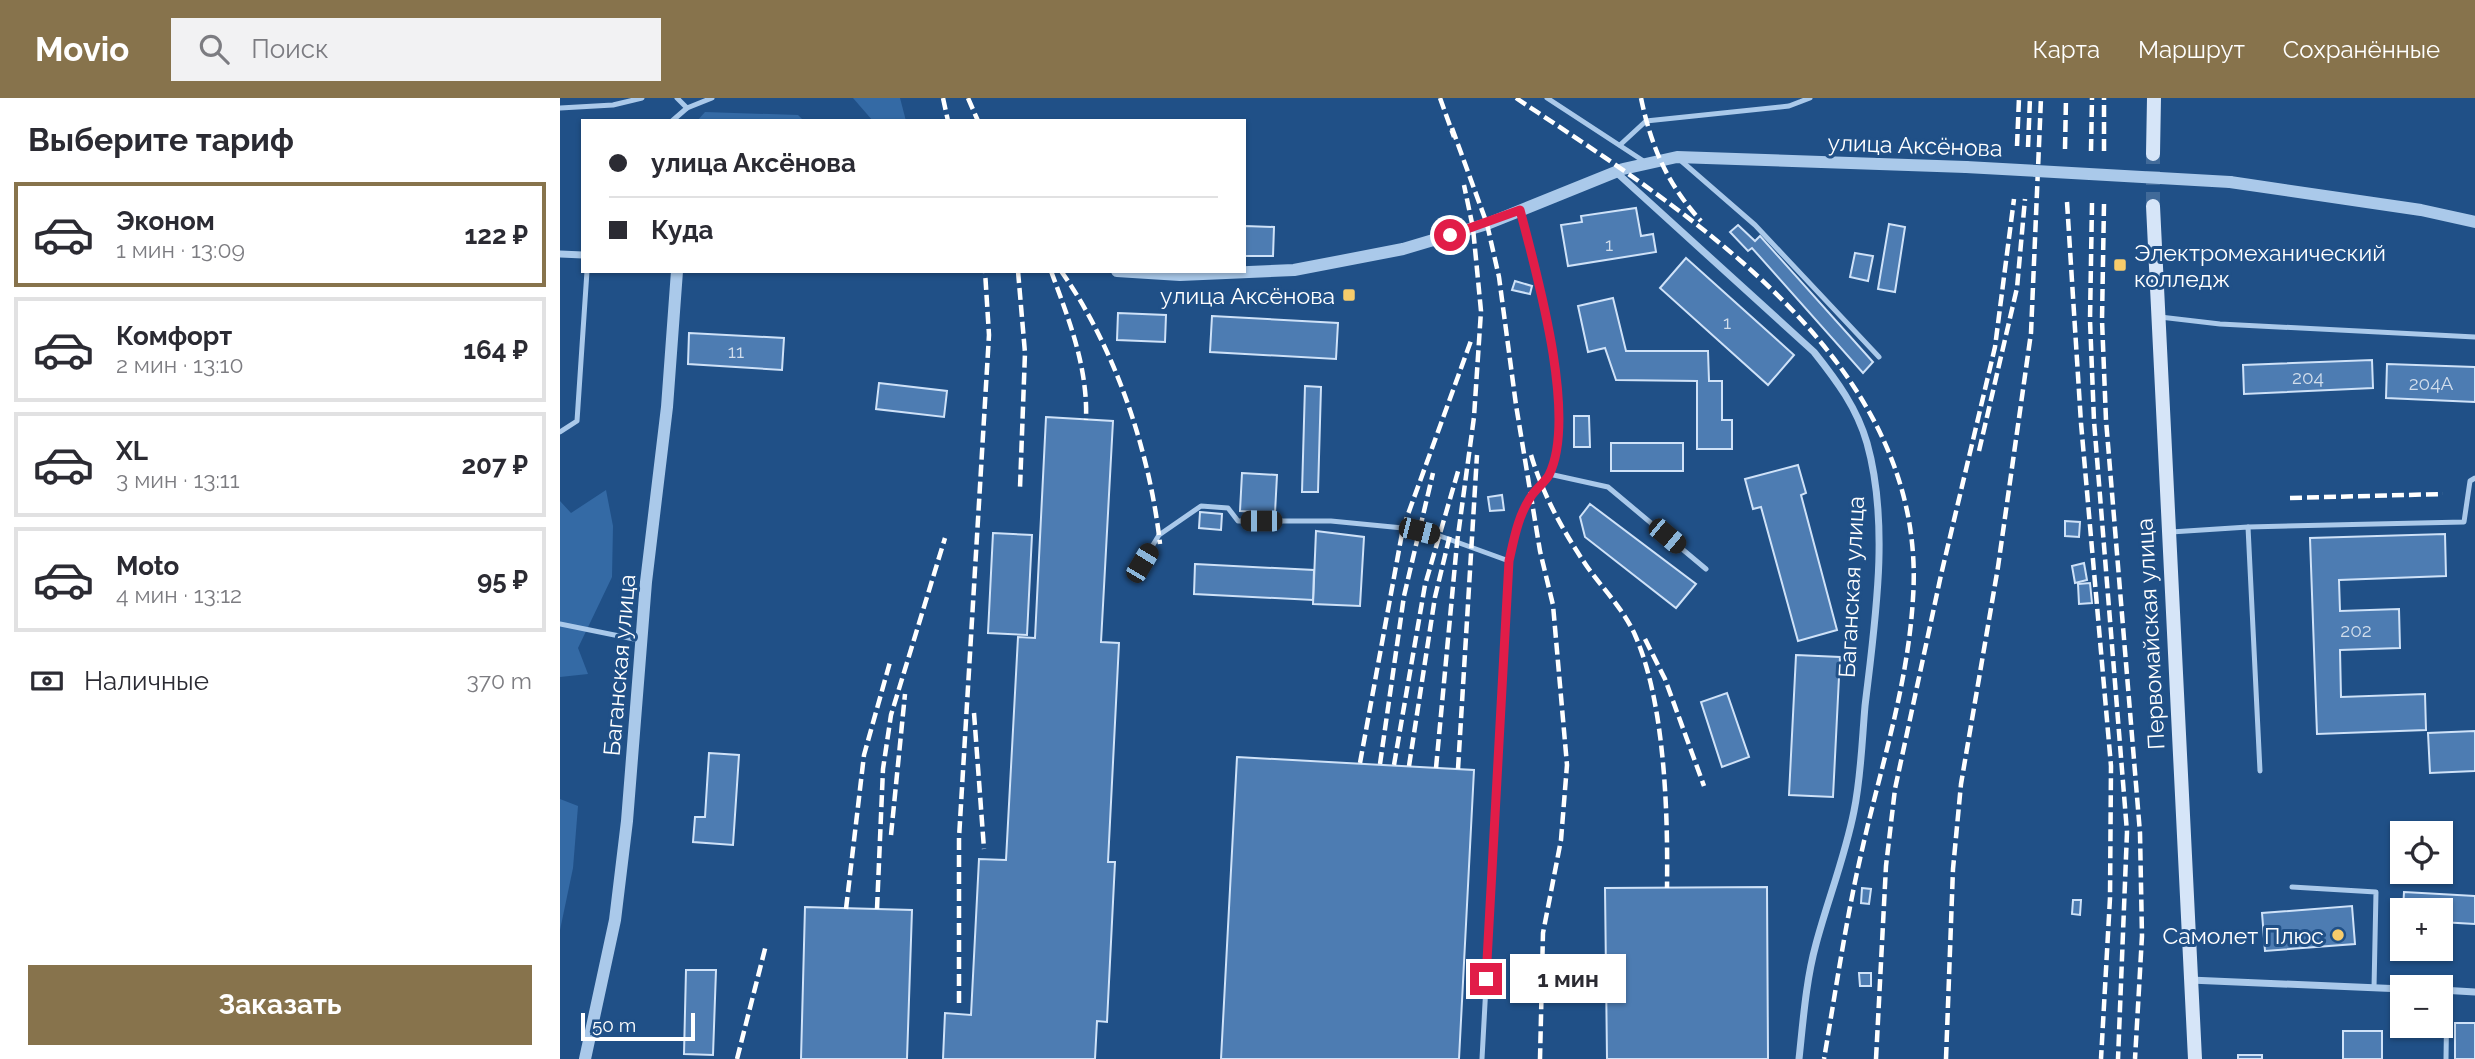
<!DOCTYPE html>
<html lang="ru">
<meta charset="utf-8">
<style>
:root{--surface:#fff;--page:#f2f2f3;--text:#2b2b33;--muted:#7c7c81;--line:#e1e1e2;--accent:#87734c}
body{margin:0;font-family:Raleway,sans-serif;background:var(--page);color:var(--text);height:100vh;display:flex;flex-direction:column;font-size:26px;white-space:nowrap}
*{box-sizing:border-box;margin:0}
p{font-size:23px;color:var(--muted)}
.icon{flex:none;width:38px;height:38px;fill:none;stroke:currentColor;stroke-width:2;stroke-linecap:round;stroke-linejoin:round}
.map{position:relative;flex:1;overflow:hidden}
.drawer{display:flex;flex-direction:column;background:var(--surface);width:560px}
.drawer>*{flex:none}
.banner{position:absolute;left:21px;top:21px;width:665px;height:154px;border-radius:0px;box-shadow:0 2px 5px #0004;display:grid;align-content:center;height:154px;padding:0 28px;background:var(--surface)}
.controls{position:absolute;left:1830px;top:723px;display:grid;gap:14px}
.controls a{display:grid;place-items:center;width:63px;height:63px;border-radius:0px;background:var(--surface);box-shadow:0 2px 5px #0004;font-size:35px}
.scale{position:absolute;left:21px;bottom:18px;width:114px;box-sizing:border-box;padding-left:7px;border:4px solid #fff;border-top:0;font-size:19px;line-height:24px;white-space:nowrap;color:#fff;-webkit-text-stroke:5px #205087;paint-order:stroke}
.end{position:absolute;width:32px;height:32px;margin:-16px;border:9px solid #e11d48;background:#fff;box-shadow:0 0 0 4px #fff}
.from{border-radius:50%}
.bubble{position:absolute;height:49px;border-radius:0px;background:var(--surface);box-shadow:0 2px 5px #0004;font-size:23px;font-weight:700;line-height:49px;text-align:center}
.car{position:absolute;width:21px;height:42px;margin:-21px -10px;border-radius:9px;box-shadow:0 0 5px 2px #0007;background:linear-gradient(#222 24%,#8ab4d8 0 40%,#222 0 76%,#8ab4d8 0 86%,#222 0)}
.banner b{display:flex;align-items:center;gap:24px;height:66px;font-size:26px}
.banner b+b{border-top:2px solid var(--line)}
.banner i{width:18px;height:18px;background:var(--text)}
ul{padding:0;list-style:none}
li{display:flex;align-items:center;gap:21px;height:105px;margin:0 14px 10px;padding:0 14px;border:4px solid var(--line);border-radius:0px}
li div{flex:1}
li b{display:block;font-size:26px}
li em{font-style:normal;font-weight:700}
li.current{border-color:var(--accent)}
li>.icon{width:63px;height:63px;stroke-width:1.5}
h2{padding:0 28px;font-size:32px;line-height:84px}
.pay{display:flex;align-items:center;gap:18px;height:77px;padding:0 28px;font-size:26px}
.pay p{margin-inline-start:auto}
.action{display:flex;gap:14px;margin-top:auto;padding:14px 28px}
.action a{flex:1;height:80px;border-radius:0px;background:var(--accent);color:#fff;font-size:28px;font-weight:700;line-height:80px;text-align:center}
header{display:flex;align-items:center;gap:42px;box-sizing:border-box;height:98px;padding:0 35px;background:var(--accent);color:#fff}
header strong{font-size:33px}
nav{display:flex;gap:38px;margin-inline-start:auto;font-size:24px}
.search{width:490px;height:63px;background:var(--page);display:flex;align-items:center;gap:18px;box-sizing:border-box;padding:0 24px;border-radius:0px;color:var(--muted);font-size:26px}
main{display:flex;flex:1;min-height:0}
.map>svg:first-child{display:block}
.green{fill:#346aa5}
.building{fill:#4d7cb2;stroke:#cfe2f8;stroke-width:2}
.lines{fill:none;stroke-linecap:round;stroke-linejoin:round}
.secondary-tunnel{stroke:#416a99;stroke-width:14;stroke-dasharray:14 7;stroke-linecap:butt}
.service{stroke:#aac9ea;stroke-width:5}
.minor{stroke:#aac9ea;stroke-width:7}
.tertiary{stroke:#aac9ea;stroke-width:12}
.secondary{stroke:#d6e5f8;stroke-width:14}
.rail{stroke:#fff;stroke-width:4.5;stroke-dasharray:12 5;stroke-linecap:butt}
.tertiary-bridge{stroke:#aac9ea;stroke-width:12}
.route{stroke:#e11d48;stroke-width:9}
.poi-dot{fill:#f7cc6b;stroke:#205087;stroke-width:2.5}
.labels{text-anchor:middle;dominant-baseline:central;stroke-width:6;stroke-linejoin:round;paint-order:stroke}
.number-label{font-size:19px;fill:#d2deec}
.street-label{font-size:23px;fill:#fff;stroke:#205087}
.poi-label{font-size:23px;fill:#fff;stroke:#205087;text-anchor:end}
</style>
<header>
<strong>Movio</strong>
<div class="search"><svg class="icon" aria-label="search" viewBox="0 0 24 24"><circle cx="10" cy="10" r="6"/><path d="M15 15l6 6"/></svg>Поиск</div>
<nav><a>Карта</a><a>Маршрут</a><a>Сохранённые</a></nav>
</header>
<main>
<section class="drawer">
<h2>Выберите тариф</h2>
<ul>
<li class="current"><svg class="icon" aria-label="car" viewBox="0 0 24 24"><path d="M5 17H2v-5l4-1 3-4h7l3 4 3 1v5h-3M9 17h6M6 11h13"/><circle cx="7" cy="17" r="2"/><circle cx="17" cy="17" r="2"/></svg><div><b>Эконом</b><p>1 мин · 13:09</p></div><em>122 ₽</em></li>
<li><svg class="icon" aria-label="car" viewBox="0 0 24 24"><path d="M5 17H2v-5l4-1 3-4h7l3 4 3 1v5h-3M9 17h6M6 11h13"/><circle cx="7" cy="17" r="2"/><circle cx="17" cy="17" r="2"/></svg><div><b>Комфорт</b><p>2 мин · 13:10</p></div><em>164 ₽</em></li>
<li><svg class="icon" aria-label="car" viewBox="0 0 24 24"><path d="M5 17H2v-5l4-1 3-4h7l3 4 3 1v5h-3M9 17h6M6 11h13"/><circle cx="7" cy="17" r="2"/><circle cx="17" cy="17" r="2"/></svg><div><b>XL</b><p>3 мин · 13:11</p></div><em>207 ₽</em></li>
<li><svg class="icon" aria-label="car" viewBox="0 0 24 24"><path d="M5 17H2v-5l4-1 3-4h7l3 4 3 1v5h-3M9 17h6M6 11h13"/><circle cx="7" cy="17" r="2"/><circle cx="17" cy="17" r="2"/></svg><div><b>Moto</b><p>4 мин · 13:12</p></div><em>95 ₽</em></li>
</ul>
<div class="pay"><svg class="icon" aria-label="cash" viewBox="0 0 24 24"><path d="M3 7h18v10H3z"/><circle cx="12" cy="12" r="2"/></svg>Наличные<p>370 m</p></div>
<div class="action"><a>Заказать</a></div>
</section>
<div class="map">
<svg width="1915" height="961" viewBox="0 0 1915 961">
<rect width="100%" height="100%" fill="#205087"/>
<!-- green -->
<g class="green">
<path d="M293,0H340L346,23H313Z"/>
<path d="M145,14L238,17L244,23H137Z"/>
<path d="M46,392L53,428L52,479L18,550L28,576L0,579V403L11,415Z"/>
<path d="M0,701L18,708L13,770L0,832Z"/>
</g>
<!-- building -->
<g class="building">
<path d="M1076,110L1081,138L1093,136L1096,154L1008,168L1001,127L1022,124L1021,118Z"/>
<path d="M1329,126L1345,129L1335,194L1318,191Z"/>
<path d="M1178,127L1195,143L1200,138L1313,264L1303,275L1192,150L1188,153L1170,134Z"/>
<path d="M685,128L714,129L713,158H685Z"/>
<path d="M1295,155L1313,158L1308,183L1290,179Z"/>
<path d="M1126,160L1234,257L1208,287L1100,190Z"/>
<path d="M955,183L972,188L970,196L952,192Z"/>
<path d="M1053,200L1066,253H1148L1149,283H1162V322H1172V351H1137V283L1056,282L1045,250L1028,254L1018,208Z"/>
<path d="M558,215L606,217L605,244L557,242Z"/>
<path d="M652,218L778,225L776,261L650,254Z"/>
<path d="M129,235L224,240L222,272L128,266Z"/>
<path d="M1812,262L1813,290L1684,296L1683,267Z"/>
<path d="M1827,266L1915,269V304L1826,300Z"/>
<path d="M319,285L387,293L384,319L316,311Z"/>
<path d="M745,288L761,289L758,394H742Z"/>
<path d="M1014,318H1029L1030,349H1014Z"/>
<path d="M486,319L553,323L541,544L559,545L548,764H555L547,924L537,923L535,961H383L385,915L411,917L419,761L446,762L458,539L475,540Z"/>
<rect x="1051" y="345" width="72" height="28"/>
<path d="M1238,367L1246,395L1241,397L1277,532L1238,543L1201,409L1193,411L1185,381Z"/>
<path d="M682,375L717,377L715,415L680,413Z"/>
<path d="M942,397L944,412L930,413L928,399Z"/>
<path d="M1030,406L1136,486L1116,510L1025,439L1020,419Z"/>
<path d="M640,414L662,416L661,432L639,430Z"/>
<path d="M1505,423L1520,424L1519,439L1505,438Z"/>
<path d="M756,433L804,439L800,508L753,506Z"/>
<path d="M433,435L472,437L467,537L428,535Z"/>
<path d="M1885,436L1886,478L1779,482L1780,513L1839,511L1840,550L1780,552L1781,599L1865,596L1866,632L1757,636L1750,440Z"/>
<path d="M1524,465L1527,482L1515,485L1512,468Z"/>
<path d="M635,466L754,472L753,502L634,496Z"/>
<path d="M1530,485L1532,505L1519,506L1518,486Z"/>
<path d="M1236,557L1280,559L1273,699L1229,697Z"/>
<path d="M1167,595L1189,659L1162,669L1141,604Z"/>
<path d="M1915,633V673L1870,675L1868,635Z"/>
<path d="M149,655L179,657L173,747L133,744L135,719H145Z"/>
<path d="M677,659L914,672L899,961H661Z"/>
<path d="M1207,789L1208,961H1047L1045,790Z"/>
<path d="M1302,790L1311,791L1309,806L1301,805Z"/>
<path d="M1844,794L1915,798V826L1881,824V812H1843Z"/>
<path d="M1513,802H1521L1520,817L1512,816Z"/>
<path d="M1792,808L1795,846L1705,853L1702,815Z"/>
<path d="M245,809L352,812L347,961H241Z"/>
<path d="M126,872H156L153,957L124,956Z"/>
<path d="M1299,875H1311V888H1300Z"/>
<rect x="1895" y="925" width="20" height="36"/>
<rect x="1783" y="933" width="39" height="28"/>
<rect x="1678" y="957" width="24" height="4"/>
</g>
<g class="lines">
<!-- secondary-tunnel -->
<path class="secondary-tunnel" d="M1593,108V56"/>
<!-- service -->
<g class="service">
<path d="M117,0L127,10"/>
<path d="M987,0L1085,64"/>
<path d="M0,10L53,7L82,0"/>
<path d="M112,23L127,10L152,0"/>
<path d="M1060,47L1086,23L1229,8L1250,0"/>
<path d="M1119,61L1195,127L1319,259"/>
<path d="M1600,219L1660,226L1915,239"/>
<path d="M0,334L17,323L27,173"/>
<path d="M989,376L1048,389L1146,471"/>
<path d="M1688,429L1904,424L1910,383L1915,380"/>
<path d="M1611,434L1688,429L1700,673"/>
<path d="M582,465L599,437L641,408L668,410L678,423H771L843,430L880,438L949,463"/>
<path d="M0,526L79,542"/>
<path d="M1732,789L1816,794L1814,890"/>
<path d="M922,961L949,463C954,441 958,417 972,398C976,390 985,384 989,377C1018,320 976,173 960,112"/>
<path d="M1886,961L1887,892"/>
</g>
<!-- minor -->
<g class="minor">
<path d="M1056,74L1254,254C1277,283 1297,310 1307,345C1330,427 1315,524 1305,608C1302,643 1301,679 1294,713C1285,759 1268,801 1256,846C1246,882 1243,924 1239,961"/>
<path d="M0,156L23,157"/>
<path d="M1630,882L1843,891"/>
<path d="M1881,892L1915,894"/>
</g>
<!-- tertiary -->
<g class="tertiary">
<path d="M1670,84L1861,112L1915,124"/>
<path d="M557,173L620,177L734,172L843,151L927,126L1063,71L1117,59L1406,69"/>
<path d="M25,961L55,822L67,723L86,484L107,309L117,173"/>
</g>
<!-- secondary -->
<g class="secondary">
<path d="M1593,56L1594,0"/>
<path d="M1593,108L1635,961"/>
</g>
<!-- rail -->
<g class="rail">
<path d="M383,0L388,23"/>
<path d="M408,0L418,23"/>
<path d="M880,0L894,39"/>
<path d="M956,0C1127,114 1369,264 1353,500C1348,587 1321,668 1302,752C1286,821 1276,891 1264,961"/>
<path d="M1081,0C1091,48 1107,86 1141,123"/>
<path d="M892,30L927,126L939,179L956,307L980,453L993,507L1007,667L1001,742L983,835L980,961"/>
<path d="M1457,48L1459,0"/>
<path d="M1468,49L1470,0"/>
<path d="M1505,51L1506,0"/>
<path d="M1531,53L1532,0"/>
<path d="M1544,53V0"/>
<path d="M1507,104L1521,325L1551,668L1550,800L1541,961"/>
<path d="M1532,105L1530,222L1534,323L1567,734L1558,961"/>
<path d="M1544,106L1542,222L1546,322L1580,735L1582,838L1575,961"/>
<path d="M458,173L465,255L460,390"/>
<path d="M491,173C509,222 528,269 526,322"/>
<path d="M501,173C555,249 590,354 600,446"/>
<path d="M1419,353L1457,190L1465,101"/>
<path d="M971,357C983,397 1003,433 1026,467C1042,490 1063,510 1075,537C1105,605 1108,715 1107,790"/>
<path d="M1730,400L1883,396"/>
<path d="M1085,541L1105,581L1144,688"/>
<path d="M414,615L424,751"/>
<path d="M800,665L843,430L912,240"/>
<path d="M820,666L844,498L873,375"/>
<path d="M834,667L865,487L899,370"/>
<path d="M849,668L875,499L890,437"/>
<path d="M876,670L897,445L914,319L921,213L913,130L904,87"/>
<path d="M898,671L917,357"/>
<path d="M331,737L345,596"/>
<path d="M286,811L304,657L330,564"/>
<path d="M317,811L323,671L331,617L385,440"/>
<path d="M399,905V740L429,237L425,173"/>
<path d="M177,961L206,847"/>
<path d="M1316,961L1326,768L1335,691L1381,477L1435,249L1454,101"/>
<path d="M1386,961L1393,771L1401,686L1438,469L1471,235L1481,0"/>
</g>
<!-- tertiary-bridge -->
<path class="tertiary-bridge" d="M1406,69L1670,84"/>
</g>
<g class="lines">
<!-- route -->
<path class="route" d="M890,137L960,112C976,173 1018,319 989,377C985,384 977,390 972,397C958,417 954,441 949,463L926,881"/>
</g>
<!-- markers -->
<g class="poi-dot">
<rect x="1553" y="160" width="14" height="14" rx="3.5"/>
<rect x="782" y="190" width="14" height="14" rx="3.5"/>
<circle cx="1778" cy="837" r="7"/>
</g>
<g class="labels">
<!-- number labels -->
<g class="number-label">
<text x="1049" y="146">1</text>
<text x="1167" y="224">1</text>
<text x="176" y="253">11</text>
<text x="1748" y="279">204</text>
<text x="1871" y="285">204А</text>
<text x="1796" y="532">202</text>
</g>
<!-- street labels -->
<g class="street-label">
<text transform="translate(1355 47) rotate(2)">улица Аксёнова</text>
<text transform="translate(1291 489) rotate(-87)">Баганская улица</text>
<text transform="translate(1590 536) rotate(-93)">Первомайская улица</text>
<text transform="translate(59 567) rotate(-85)">Баганская улица</text>
</g>
<!-- poi labels -->
<g class="poi-label">
<text x="1574" y="154" text-anchor="start">Электромеханический<tspan x="1574" dy="26">колледж</tspan></text>
<text x="775" y="197">улица Аксёнова</text>
<text x="1764" y="837">Самолет Плюс</text>
</g>
</g>
</svg>
<div class="controls">
<a><svg class="icon" aria-label="locate" viewBox="0 0 24 24"><circle cx="12" cy="12" r="6"/><path d="M12 2v4M12 18v4M2 12h4M18 12h4"/></svg></a>
<a>+</a>
<a>−</a>
</div>
<div class="scale">50 m</div>
<i class="end from" style="left:890px;top:137px"></i>
<i class="end" style="left:926px;top:881px"></i>
<div class="bubble" style="left:950px;top:856px;width:116px">1 мин</div>
<i class="car" style="left:701px;top:423px;rotate:270deg"></i>
<i class="car" style="left:859px;top:433px;rotate:104deg"></i>
<i class="car" style="left:1107px;top:438px;rotate:130deg"></i>
<i class="car" style="left:582px;top:465px;rotate:31deg"></i>
<div class="banner">
<b><i class="from"></i>улица Аксёнова</b>
<b><i></i>Куда</b>
</div>
</div>
</main>
